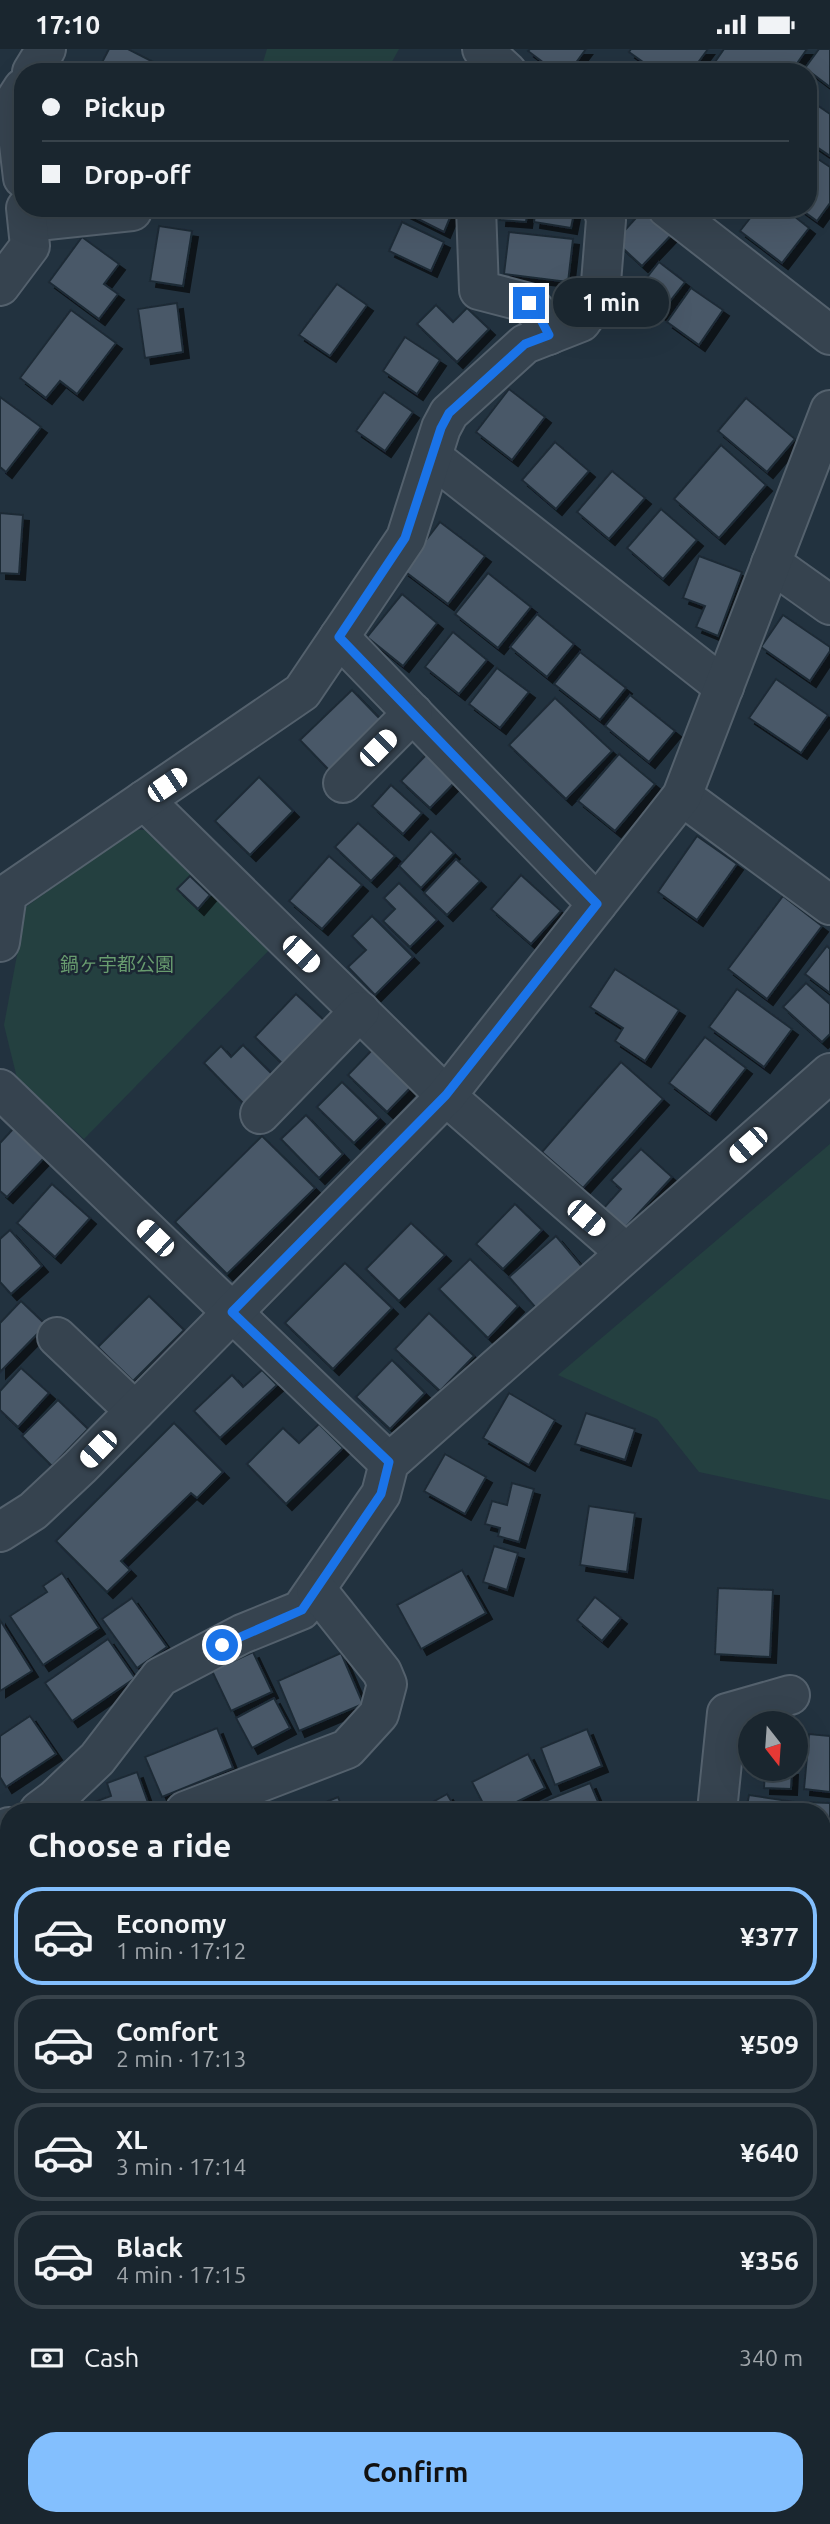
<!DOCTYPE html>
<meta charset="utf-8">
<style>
:root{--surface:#1a262f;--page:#27323b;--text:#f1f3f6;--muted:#9fa5aa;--line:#38434b;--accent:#83bffe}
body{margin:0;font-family:Ubuntu,"Noto Sans JP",sans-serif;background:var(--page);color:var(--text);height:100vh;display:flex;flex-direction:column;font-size:26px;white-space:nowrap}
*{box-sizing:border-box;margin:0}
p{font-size:23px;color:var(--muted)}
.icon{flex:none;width:38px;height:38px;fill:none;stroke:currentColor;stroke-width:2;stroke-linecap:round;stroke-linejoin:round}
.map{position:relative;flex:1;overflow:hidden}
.drawer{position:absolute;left:0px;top:1754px;width:831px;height:723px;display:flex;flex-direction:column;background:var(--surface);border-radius:28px 28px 0 0;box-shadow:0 7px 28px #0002,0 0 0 2px var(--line)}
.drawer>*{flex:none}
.guide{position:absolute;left:14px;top:14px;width:803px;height:154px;border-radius:28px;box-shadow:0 7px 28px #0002,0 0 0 2px var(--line);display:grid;align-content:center;height:154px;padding:0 28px;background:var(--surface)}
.needle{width:46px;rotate:163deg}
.fabs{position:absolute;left:738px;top:1662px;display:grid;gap:14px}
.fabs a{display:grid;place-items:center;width:70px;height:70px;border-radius:50%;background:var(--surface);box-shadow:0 7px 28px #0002,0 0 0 2px var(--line);font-size:35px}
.end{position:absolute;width:32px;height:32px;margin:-16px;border:9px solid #1a73e8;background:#fff;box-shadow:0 0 0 4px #fff}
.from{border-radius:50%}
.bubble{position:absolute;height:49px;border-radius:24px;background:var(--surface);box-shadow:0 7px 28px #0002,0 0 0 2px var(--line);font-size:23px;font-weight:700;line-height:49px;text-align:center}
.car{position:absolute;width:21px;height:42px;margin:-21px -10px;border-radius:9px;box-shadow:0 0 5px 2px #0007;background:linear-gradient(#fff 24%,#345 0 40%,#fff 0 76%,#345 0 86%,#fff 0)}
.guide b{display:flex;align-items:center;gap:24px;height:66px;font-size:26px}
.guide b+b{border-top:2px solid var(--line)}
.guide i{width:18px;height:18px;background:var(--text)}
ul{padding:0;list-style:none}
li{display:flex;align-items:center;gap:21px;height:98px;margin:0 14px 10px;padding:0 14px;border:4px solid var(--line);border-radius:28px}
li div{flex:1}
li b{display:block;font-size:26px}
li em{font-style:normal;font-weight:700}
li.current{border-color:var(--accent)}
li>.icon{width:63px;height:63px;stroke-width:1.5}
h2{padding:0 28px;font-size:32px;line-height:84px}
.pay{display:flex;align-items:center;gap:18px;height:77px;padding:0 28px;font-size:26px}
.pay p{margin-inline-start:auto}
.button{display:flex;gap:14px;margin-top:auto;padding:14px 28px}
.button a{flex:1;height:80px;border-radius:28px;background:var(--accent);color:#111;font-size:28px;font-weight:700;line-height:80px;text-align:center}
.status{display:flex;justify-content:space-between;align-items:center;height:49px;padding:0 35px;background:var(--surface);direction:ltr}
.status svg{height:19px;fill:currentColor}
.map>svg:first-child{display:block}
.green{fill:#244040}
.building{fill:#485968;stroke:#1e2a36;stroke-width:2;filter:url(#shadow)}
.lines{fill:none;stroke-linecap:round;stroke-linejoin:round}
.minor-casing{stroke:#54616d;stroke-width:42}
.minor{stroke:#36434f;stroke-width:38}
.route{stroke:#1a73e8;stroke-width:9}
.labels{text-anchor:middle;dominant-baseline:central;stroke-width:5;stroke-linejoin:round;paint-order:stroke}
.park-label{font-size:19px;fill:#689c6f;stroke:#1c2834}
</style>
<div class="status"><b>17:10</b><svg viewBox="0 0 49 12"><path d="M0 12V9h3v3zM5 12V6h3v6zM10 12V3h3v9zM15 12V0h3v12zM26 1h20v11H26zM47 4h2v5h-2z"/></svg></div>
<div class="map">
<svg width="830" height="2475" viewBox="0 0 830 2475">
<defs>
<filter id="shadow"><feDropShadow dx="6" dy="6" stdDeviation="0" flood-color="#0009"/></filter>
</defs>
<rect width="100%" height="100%" fill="#22323f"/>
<!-- green -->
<g class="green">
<path d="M267,0H399L388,20L363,23H260Z"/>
<path d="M132,781H153L276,894L84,1090L17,1029L4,976L26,858Z"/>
<path d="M830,1095V1451L699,1423L657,1370L558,1326Z"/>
<path d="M9,2204V2323L0,2327V2208Z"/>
<path d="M390,2468H747L746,2475H392Z"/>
</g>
<!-- building -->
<g class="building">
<path d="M109,0H128L169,21L97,23Z"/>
<path d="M530,0H586L569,23H556L528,2Z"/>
<path d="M631,0H708L691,23H657L629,3Z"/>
<path d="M724,0H807L791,23H708Z"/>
<path d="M819,0H830V38L805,19Z"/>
<path d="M814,54L830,65V107L808,92V62Z"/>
<path d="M815,108L830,118V154L817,172L799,159H808V118Z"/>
<path d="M396,159H454L444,183Z"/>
<path d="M501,159H528L526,173L500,171Z"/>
<path d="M536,159H575L571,179L534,173Z"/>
<path d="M645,159H650L675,182L642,217L615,192Z"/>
<path d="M758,159H784L809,179L782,214L740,182Z"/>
<path d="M402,173L444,193L431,222L389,202Z"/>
<path d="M159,177L192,182L183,237L150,232Z"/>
<path d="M509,183L573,190L568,233L504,225Z"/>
<path d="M82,188L119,215L104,235L118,245L99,270L49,233Z"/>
<path d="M659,213L685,233L660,265L634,245Z"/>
<path d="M337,235L367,256L330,307L299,286Z"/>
<path d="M691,239L723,261L699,296L667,273Z"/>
<path d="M177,254L183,303L145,309L138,260Z"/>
<path d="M436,256L453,273L467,259L489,280L457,313L417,275Z"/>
<path d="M71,261L116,294L77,345L60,332L46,349L20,329Z"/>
<path d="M405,288L440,311L417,345L383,322Z"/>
<path d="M509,340L545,368L512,411L476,383Z"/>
<path d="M384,343L413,363L385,402L356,382Z"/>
<path d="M0,348L41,378L6,423L0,418Z"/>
<path d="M746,349L795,390L767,423L718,382Z"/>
<path d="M555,393L589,422L556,460L522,431Z"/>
<path d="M721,396L766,436L719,489L674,450Z"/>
<path d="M612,422L645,449L609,490L577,463Z"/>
<path d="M661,460L697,491L663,530L627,499Z"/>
<path d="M0,464L23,466L19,525L0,524Z"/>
<path d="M440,473L485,507L448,555L403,521Z"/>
<path d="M699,507L742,523L718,587L696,578L705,557L683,549Z"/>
<path d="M488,524L531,558L498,599L455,565Z"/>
<path d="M402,545L437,574L403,617L367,588Z"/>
<path d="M537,565L574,595L547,628L510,598Z"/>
<path d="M783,566L830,598V602L810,632L761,598Z"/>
<path d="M453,583L487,611L459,645L425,618Z"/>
<path d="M580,603L626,639L600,671L554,635Z"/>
<path d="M497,619L529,643L500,679L469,655Z"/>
<path d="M776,630L828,666L801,704L749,669Z"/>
<path d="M352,641L383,673L331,723L300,691Z"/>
<path d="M630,646L675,682L649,713L605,677Z"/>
<path d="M555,649L612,702L566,750L509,696Z"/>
<path d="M427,705L455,733L430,759L401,732Z"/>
<path d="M619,705L655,735L615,782L578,752Z"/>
<path d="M259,728L293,762L250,806L215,772Z"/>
<path d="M391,736L422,764L403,785L372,757Z"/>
<path d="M358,774L395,807L371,832L335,798Z"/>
<path d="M431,782L454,804L421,839L399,817Z"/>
<path d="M697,787L737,815L697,871L658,843Z"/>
<path d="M329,807L362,836L322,880L289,852Z"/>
<path d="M456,810L480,832L447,866L424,844Z"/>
<path d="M521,826L561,862L531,895L491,860Z"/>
<path d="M190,827L210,846L198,860L177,840Z"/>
<path d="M399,834L437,871L410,898L383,872L395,860L384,849Z"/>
<path d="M783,847L822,877L767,950L728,920Z"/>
<path d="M372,867L413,908L375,946L348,918L366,901L352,887Z"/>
<path d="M827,897L830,900V944L805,925Z"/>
<path d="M615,920L679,961L645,1012L615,992L623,979L590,958Z"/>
<path d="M806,934L830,955V985L822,993L783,958Z"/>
<path d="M737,940L792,980L764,1018L709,978Z"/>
<path d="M296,945L328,975L286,1018L255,988Z"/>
<path d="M705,988L746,1019L710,1065L669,1034Z"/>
<path d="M243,996L273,1026L244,1055L204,1014L221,997L231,1008Z"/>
<path d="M374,999L413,1036L387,1063L348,1026Z"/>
<path d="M621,1013L663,1050L583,1139L542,1103Z"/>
<path d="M342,1033L379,1069L354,1094L317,1058Z"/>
<path d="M306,1066L343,1105L319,1129L281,1090Z"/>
<path d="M13,1080L44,1109L7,1148L0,1142V1094Z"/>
<path d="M262,1087L315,1139L227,1225L175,1173Z"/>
<path d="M641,1100L672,1128L624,1180L602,1161L621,1140L611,1131Z"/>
<path d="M52,1135L90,1169L55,1208L17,1174Z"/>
<path d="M515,1155L542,1181L503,1220L476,1195Z"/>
<path d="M411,1174L445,1206L399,1252L366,1220Z"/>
<path d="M10,1181L42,1217L11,1245L0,1233V1190Z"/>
<path d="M556,1187L583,1219L536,1259L509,1228Z"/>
<path d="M470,1210L518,1257L488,1289L439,1240Z"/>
<path d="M345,1214L392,1259L333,1320L285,1274Z"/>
<path d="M149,1247L184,1281L133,1332L98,1298Z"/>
<path d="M21,1252L46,1276L0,1323V1274Z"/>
<path d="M429,1264L474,1307L440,1342L395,1300Z"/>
<path d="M392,1311L425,1344L390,1380L356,1348Z"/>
<path d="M21,1319L49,1344L18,1378L0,1361V1342Z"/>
<path d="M262,1321L277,1336L220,1389L194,1362L232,1326L243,1338Z"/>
<path d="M509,1344L555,1371L529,1416L483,1389Z"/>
<path d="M58,1351L88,1380L52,1417L22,1387Z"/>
<path d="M586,1364L635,1380L625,1411L575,1395Z"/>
<path d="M174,1374L223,1423L197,1449L191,1444L121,1512L130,1521L107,1543L56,1492Z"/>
<path d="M319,1375L343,1399L286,1455L247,1415L283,1379L299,1394Z"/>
<path d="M445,1405L486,1428L465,1465L424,1442Z"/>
<path d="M512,1434L534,1440L519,1493L498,1487L500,1479L485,1475L492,1452L507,1456Z"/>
<path d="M589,1457L635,1464L627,1523L580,1516Z"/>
<path d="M494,1497L518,1504L507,1541L483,1533Z"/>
<path d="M462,1521L486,1564L421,1600L397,1556Z"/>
<path d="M62,1524L99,1579L43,1616L10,1567L47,1543L43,1537Z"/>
<path d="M718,1539L773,1541L770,1608L715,1605Z"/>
<path d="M595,1548L621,1569L602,1592L577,1571Z"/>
<path d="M132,1549L167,1598L137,1619L102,1570Z"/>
<path d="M0,1571L32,1622L0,1642Z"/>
<path d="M108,1590L135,1629L72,1672L45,1634Z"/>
<path d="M253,1603L272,1643L231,1662L212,1622Z"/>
<path d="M341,1604L363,1655L299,1682L278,1632Z"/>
<path d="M274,1649L290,1679L252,1699L236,1669Z"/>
<path d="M30,1667L56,1705L6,1738L0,1728V1687Z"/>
<path d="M217,1679L233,1719L162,1748L145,1708Z"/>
<path d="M587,1680L602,1717L555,1736L541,1699Z"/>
<path d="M809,1685L830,1687V1743L804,1740Z"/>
<path d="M528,1705L545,1739L498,1762H487L472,1733Z"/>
<path d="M765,1720H792L791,1740L764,1739Z"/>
<path d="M137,1723L151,1762H82L81,1758L111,1747L107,1734Z"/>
<path d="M590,1734L602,1762H538L535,1756Z"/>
<path d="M447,1745L457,1762H417Z"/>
<path d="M749,1746L795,1753L793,1762H746Z"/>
<path d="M338,1748L344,1762H304Z"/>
<path d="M803,1753L830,1754V1787L822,1786V1762H803Z"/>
<path d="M822,1798L830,1799V1836L822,1835Z"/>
<path d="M9,1813V1842L0,1846V1817Z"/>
<rect x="822" y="1852" width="8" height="52"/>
<path d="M822,1978L830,1979V2027L822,2026Z"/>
<path d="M0,1989L9,2010V2048L0,2051Z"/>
<path d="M822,2060L830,2061V2108L822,2107Z"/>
<path d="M4,2066L9,2079V2162L0,2165V2068Z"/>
<path d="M822,2127L830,2128V2185H822Z"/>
<path d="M830,2243V2285L823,2284Z"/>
<path d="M830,2375V2420L824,2421L822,2376Z"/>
<path d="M827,2436L830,2437V2475H818L820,2468H822Z"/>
<path d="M0,2444L9,2449V2468H38L51,2475H0Z"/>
<path d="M262,2468H318L333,2475H258Z"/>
<path d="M365,2468H386L396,2474L361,2475Z"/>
</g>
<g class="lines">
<defs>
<g id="minor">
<path d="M482,0L507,23"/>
<path d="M32,23L46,0"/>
<path d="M23,39L14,53L23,129"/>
<path d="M476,159L479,241L529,254L538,265L549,286"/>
<path d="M667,159L830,286"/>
<path d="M28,173L132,162"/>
<path d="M0,237L30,197L26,159"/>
<path d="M432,408L724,638"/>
<path d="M771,514L830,556"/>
<path d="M339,588L597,855"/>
<path d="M343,734L413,664"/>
<path d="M682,747L830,856"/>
<path d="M144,751L446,1047L626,1204"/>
<path d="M0,893L7,845L302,643L406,489L441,379L449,364L525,295L581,273L600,246L606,171L603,159"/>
<path d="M0,1040L389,1414"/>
<path d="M260,1065L360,962"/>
<path d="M57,1288L135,1362"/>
<path d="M0,1483L33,1462L80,1418L446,1047L682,747L830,361"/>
<path d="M39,1762L55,1750L97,1710L160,1628L242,1585L301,1561L381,1445L389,1414L830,1024"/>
<path d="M185,1762L347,1700L379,1665L387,1635L382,1623L316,1540"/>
<path d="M717,1762L727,1664L790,1646"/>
<path d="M0,1782L9,1778"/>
<path d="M0,1939L9,1935"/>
<path d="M822,1939H830"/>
<path d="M0,2191L9,2187"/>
<path d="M822,2341L830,2340"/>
<path d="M0,2342L9,2339"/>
<path d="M0,2371L9,2378"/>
<path d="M0,2410L9,2416"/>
<path d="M96,2468L110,2475"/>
<path d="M163,2468L179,2475"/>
</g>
</defs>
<!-- minor casing -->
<use href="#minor" class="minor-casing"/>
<!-- minor -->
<use href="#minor" class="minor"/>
</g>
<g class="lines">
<!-- route -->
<path class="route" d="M222,1596L302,1561L381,1445L389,1413L232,1263L446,1046L597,855L339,588L405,489L441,379L449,364L525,295L549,286L538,265L529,254"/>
</g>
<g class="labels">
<!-- park labels -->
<g class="park-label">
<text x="117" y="915">鍋ヶ宇都公園</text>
</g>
</g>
</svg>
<div class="fabs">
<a><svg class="needle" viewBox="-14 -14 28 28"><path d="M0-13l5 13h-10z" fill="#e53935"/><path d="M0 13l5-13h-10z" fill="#9fa5aa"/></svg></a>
</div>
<i class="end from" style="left:222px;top:1596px"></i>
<i class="end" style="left:529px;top:254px"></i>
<div class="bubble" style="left:553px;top:229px;width:116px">1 min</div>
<i class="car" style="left:378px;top:699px;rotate:45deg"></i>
<i class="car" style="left:167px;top:736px;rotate:56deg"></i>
<i class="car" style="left:301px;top:905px;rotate:134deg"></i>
<i class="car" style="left:748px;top:1096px;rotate:229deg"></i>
<i class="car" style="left:586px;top:1169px;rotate:131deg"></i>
<i class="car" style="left:155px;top:1189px;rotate:314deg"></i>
<i class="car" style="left:98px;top:1400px;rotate:224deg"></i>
<div class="guide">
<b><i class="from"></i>Pickup</b>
<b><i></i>Drop-off</b>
</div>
<section class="drawer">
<h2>Choose a ride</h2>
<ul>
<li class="current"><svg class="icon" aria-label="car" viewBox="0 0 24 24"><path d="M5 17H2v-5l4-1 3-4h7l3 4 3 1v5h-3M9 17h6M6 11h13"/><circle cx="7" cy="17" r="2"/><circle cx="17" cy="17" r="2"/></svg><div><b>Economy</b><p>1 min · 17:12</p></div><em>¥377</em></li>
<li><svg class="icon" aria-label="car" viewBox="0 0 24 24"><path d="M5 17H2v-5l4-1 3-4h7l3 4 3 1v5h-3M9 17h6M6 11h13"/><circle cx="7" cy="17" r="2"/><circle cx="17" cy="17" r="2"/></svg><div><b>Comfort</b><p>2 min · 17:13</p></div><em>¥509</em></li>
<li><svg class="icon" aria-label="car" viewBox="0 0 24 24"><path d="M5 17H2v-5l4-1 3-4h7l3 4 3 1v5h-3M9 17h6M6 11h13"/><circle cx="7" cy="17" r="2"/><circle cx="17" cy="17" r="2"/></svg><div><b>XL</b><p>3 min · 17:14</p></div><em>¥640</em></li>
<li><svg class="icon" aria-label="car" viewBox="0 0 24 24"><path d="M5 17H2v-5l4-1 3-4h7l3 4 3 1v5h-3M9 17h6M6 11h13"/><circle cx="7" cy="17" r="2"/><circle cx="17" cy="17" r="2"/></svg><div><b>Black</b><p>4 min · 17:15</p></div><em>¥356</em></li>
</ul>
<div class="pay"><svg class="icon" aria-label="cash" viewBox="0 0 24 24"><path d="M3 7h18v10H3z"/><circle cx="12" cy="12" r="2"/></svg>Cash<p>340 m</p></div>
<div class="button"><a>Confirm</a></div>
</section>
</div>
